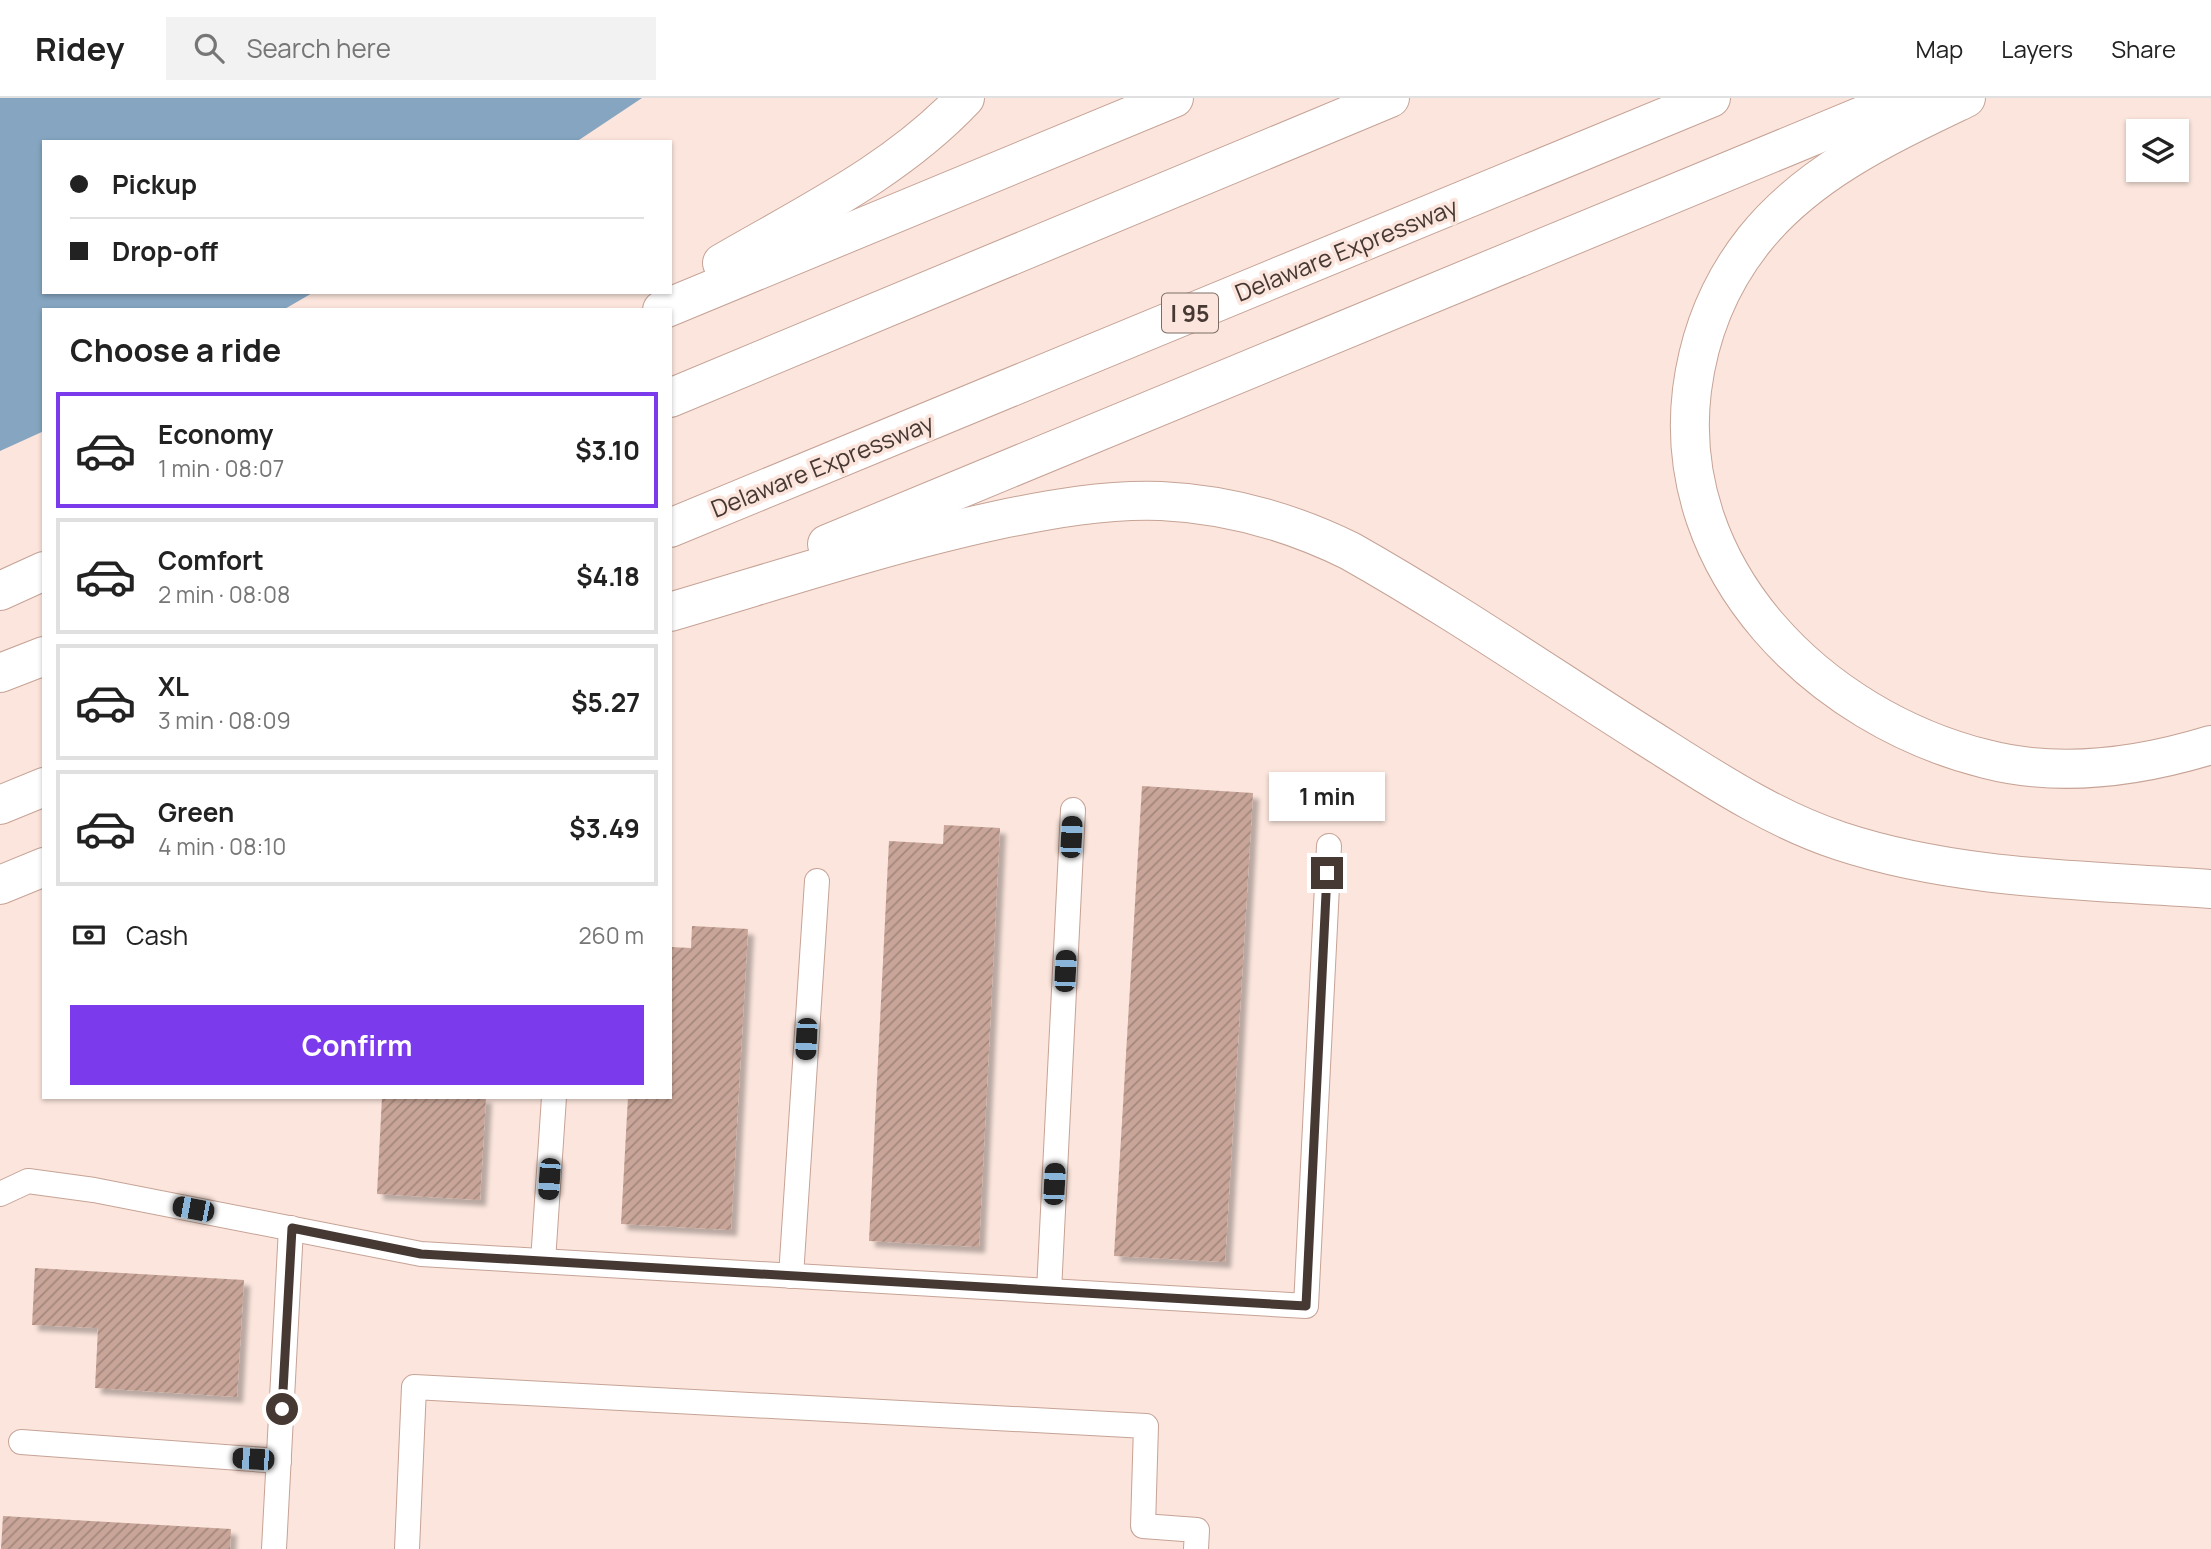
<!DOCTYPE html>
<meta charset="utf-8">
<style>
:root{--surface:#fff;--page:#f2f2f2;--text:#222;--muted:#767676;--line:#e0e0e0;--accent:#7c3aed}
body{margin:0;font-family:Manrope,sans-serif;background:var(--page);color:var(--text);height:100vh;display:flex;flex-direction:column;font-size:26px;white-space:nowrap}
*{box-sizing:border-box;margin:0}
p{font-size:23px;color:var(--muted)}
.icon{flex:none;width:38px;height:38px;fill:none;stroke:currentColor;stroke-width:2;stroke-linecap:round;stroke-linejoin:round}
.map{position:relative;flex:1;overflow:hidden}
.details{position:absolute;left:42px;top:210px;width:630px;height:791px;display:flex;flex-direction:column;background:var(--surface);border-radius:0px;box-shadow:0 2px 5px #0004}
.details>*{flex:none}
.guide{position:absolute;left:42px;top:42px;width:630px;height:154px;border-radius:0px;box-shadow:0 2px 5px #0004;display:grid;align-content:center;height:154px;padding:0 28px;background:var(--surface)}
.buttons{position:absolute;left:2126px;top:21px;display:grid;gap:14px}
.buttons a{display:grid;place-items:center;width:63px;height:63px;border-radius:0px;background:var(--surface);box-shadow:0 2px 5px #0004;font-size:35px}
.end{position:absolute;width:32px;height:32px;margin:-16px;border:9px solid #463832;background:#fff;box-shadow:0 0 0 4px #fff}
.from{border-radius:50%}
.bubble{position:absolute;height:49px;border-radius:0px;background:var(--surface);box-shadow:0 2px 5px #0004;font-size:23px;font-weight:700;line-height:49px;text-align:center}
.car{position:absolute;width:21px;height:42px;margin:-21px -10px;border-radius:9px;box-shadow:0 0 5px 2px #0007;background:linear-gradient(#222 24%,#8ab4d8 0 40%,#222 0 76%,#8ab4d8 0 86%,#222 0)}
.guide b{display:flex;align-items:center;gap:24px;height:66px;font-size:26px}
.guide b+b{border-top:2px solid var(--line)}
.guide i{width:18px;height:18px;background:var(--text)}
ul{padding:0;list-style:none}
li{display:flex;align-items:center;gap:21px;height:116px;margin:0 14px 10px;padding:0 14px;border:4px solid var(--line);border-radius:0px}
li div{flex:1}
li b{display:block;font-size:26px}
li em{font-style:normal;font-weight:700}
li.active{border-color:var(--accent)}
li>.icon{width:63px;height:63px;stroke-width:1.5}
h2{padding:0 28px;font-size:32px;line-height:84px}
.pay{display:flex;align-items:center;gap:18px;height:77px;padding:0 28px;font-size:26px}
.pay p{margin-inline-start:auto}
.primary-button{display:flex;gap:14px;margin-top:auto;padding:14px 28px}
.primary-button a{flex:1;height:80px;border-radius:0px;background:var(--accent);color:#fff;font-size:28px;font-weight:700;line-height:80px;text-align:center}
header{display:flex;align-items:center;gap:42px;box-sizing:border-box;height:98px;padding:0 35px;background:var(--surface);border-bottom:2px solid var(--line)}
header strong{font-size:33px}
nav{display:flex;gap:38px;margin-inline-start:auto;font-size:24px}
.search{width:490px;height:63px;background:var(--page);display:flex;align-items:center;gap:18px;box-sizing:border-box;padding:0 24px;border-radius:0px;color:var(--muted);font-size:26px}
.map>svg:first-child{display:block}
.water{fill:#85a5c0}
.building{fill:url(#building-hatch);filter:url(#shadow)}
.lines{fill:none;stroke-linecap:round;stroke-linejoin:round}
.lane-casing{stroke:#c6a396;stroke-width:26}
.highway-casing{stroke:#c6a396;stroke-width:40}
.lane{stroke:#fff;stroke-width:24}
.highway{stroke:#fff;stroke-width:38}
.route{stroke:#463832;stroke-width:9}
.labels{text-anchor:middle;dominant-baseline:central;stroke-width:7;stroke-linejoin:round;paint-order:stroke}
.shield{fill:#fbe5dc;stroke:#7c6c65;stroke-width:2}
.shield-label{font-size:23px;font-weight:bold;fill:#463832}
.street-label{font-size:24px;fill:#463832;stroke:#fbe5dc}
</style>
<header>
<strong>Ridey</strong>
<div class="search"><svg class="icon" aria-label="search" viewBox="0 0 24 24"><circle cx="10" cy="10" r="6"/><path d="M15 15l6 6"/></svg>Search here</div>
<nav><a>Map</a><a>Layers</a><a>Share</a></nav>
</header>
<div class="map">
<svg width="2211" height="1451" viewBox="0 0 2211 1451">
<defs>
<pattern id="building-hatch" width="6" height="6" patternUnits="userSpaceOnUse" patternTransform="scale(1.75)"><rect width="6" height="6" fill="#c8a598"/><path d="M-1 1l2-2M0 6l6-6M5 7l2-2" fill="none" stroke="#a4877d"/></pattern>
<filter id="shadow"><feDropShadow dx="6" dy="6" stdDeviation="2" flood-color="#0004"/></filter>
</defs>
<rect width="100%" height="100%" fill="#fbe5dc"/>
<!-- water -->
<path class="water" d="M0,0H642L576,44H44V194H314L283,212H44V333L0,353Z"/>
<!-- building -->
<g class="building">
<path d="M1142,688L1253,695L1225,1164L1114,1158Z"/>
<path d="M944,727L1000,730L979,1149L869,1143L889,743L943,746Z"/>
<path d="M692,828L748,831L731,1132L621,1126L628,999H670V849L691,850Z"/>
<path d="M382,999H486L480,1102L377,1096Z"/>
<path d="M35,1170L244,1182L237,1299L95,1290L98,1230L32,1227Z"/>
<path d="M3,1418L231,1431L230,1451H1Z"/>
</g>
<g class="lines">
<defs>
<g id="lane">
<path d="M0,1096L28,1083L94,1092L421,1156L1306,1208L1329,748"/>
<path d="M543,1163L554,999"/>
<path d="M791,1178L817,783"/>
<path d="M1049,1193L1073,712"/>
<path d="M21,1344L279,1363"/>
<path d="M274,1451L291,1130"/>
<path d="M407,1451L414,1289L1146,1328L1143,1428L1197,1432L1196,1451"/>
</g>
<g id="highway">
<path d="M1966,0C1889,37 1808,74 1754,142C1719,186 1699,237 1692,292C1670,473 1820,620 1986,661C2059,680 2139,669 2211,647"/>
<path d="M722,165C808,115 896,73 965,0"/>
<path d="M662,212L1174,0"/>
<path d="M670,300L1390,0"/>
<path d="M670,430L1711,0"/>
<path d="M827,446L1905,0"/>
<path d="M0,493L44,473"/>
<path d="M670,514C779,482 887,446 998,422C1051,411 1106,401 1161,403C1227,406 1291,424 1350,453C1451,510 1547,576 1645,638C1707,677 1770,720 1840,743C1958,782 2088,782 2211,791"/>
<path d="M0,575L44,558"/>
<path d="M0,707L44,689"/>
<path d="M0,787L44,769"/>
</g>
</defs>
<!-- lane casing -->
<use href="#lane" class="lane-casing"/>
<!-- highway casing -->
<use href="#highway" class="highway-casing"/>
<!-- lane -->
<use href="#lane" class="lane"/>
<!-- highway -->
<use href="#highway" class="highway"/>
</g>
<g class="lines">
<!-- route -->
<path class="route" d="M282,1311L292,1130L421,1156L1306,1208L1327,775"/>
</g>
<g class="labels">
<!-- shield labels -->
<rect class="shield" x="1162" y="195.5" width="56" height="39" rx="5"/>
<g class="shield-label">
<text x="1190" y="215">I 95</text>
</g>
<!-- street labels -->
<g class="street-label">
<text transform="translate(1346 151) rotate(-22)">Delaware Expressway</text>
<text transform="translate(822 367) rotate(-22)">Delaware Expressway</text>
</g>
</g>
</svg>
<div class="buttons">
<a><svg class="icon" aria-label="layers" viewBox="0 0 24 24"><path d="M12 4l9 5-9 5-9-5zM3 14l9 5 9-5"/></svg></a>
</div>
<i class="end from" style="left:282px;top:1311px"></i>
<i class="end" style="left:1327px;top:775px"></i>
<div class="bubble" style="left:1269px;top:674px;width:116px">1 min</div>
<i class="car" style="left:1071px;top:739px;rotate:3deg"></i>
<i class="car" style="left:1065px;top:873px;rotate:3deg"></i>
<i class="car" style="left:806px;top:941px;rotate:183deg"></i>
<i class="car" style="left:549px;top:1081px;rotate:184deg"></i>
<i class="car" style="left:1054px;top:1086px;rotate:3deg"></i>
<i class="car" style="left:193px;top:1111px;rotate:281deg"></i>
<i class="car" style="left:253px;top:1361px;rotate:274deg"></i>
<div class="guide">
<b><i class="from"></i>Pickup</b>
<b><i></i>Drop-off</b>
</div>
<section class="details">
<h2>Choose a ride</h2>
<ul>
<li class="active"><svg class="icon" aria-label="car" viewBox="0 0 24 24"><path d="M5 17H2v-5l4-1 3-4h7l3 4 3 1v5h-3M9 17h6M6 11h13"/><circle cx="7" cy="17" r="2"/><circle cx="17" cy="17" r="2"/></svg><div><b>Economy</b><p>1 min · 08:07</p></div><em>$3.10</em></li>
<li><svg class="icon" aria-label="car" viewBox="0 0 24 24"><path d="M5 17H2v-5l4-1 3-4h7l3 4 3 1v5h-3M9 17h6M6 11h13"/><circle cx="7" cy="17" r="2"/><circle cx="17" cy="17" r="2"/></svg><div><b>Comfort</b><p>2 min · 08:08</p></div><em>$4.18</em></li>
<li><svg class="icon" aria-label="car" viewBox="0 0 24 24"><path d="M5 17H2v-5l4-1 3-4h7l3 4 3 1v5h-3M9 17h6M6 11h13"/><circle cx="7" cy="17" r="2"/><circle cx="17" cy="17" r="2"/></svg><div><b>XL</b><p>3 min · 08:09</p></div><em>$5.27</em></li>
<li><svg class="icon" aria-label="car" viewBox="0 0 24 24"><path d="M5 17H2v-5l4-1 3-4h7l3 4 3 1v5h-3M9 17h6M6 11h13"/><circle cx="7" cy="17" r="2"/><circle cx="17" cy="17" r="2"/></svg><div><b>Green</b><p>4 min · 08:10</p></div><em>$3.49</em></li>
</ul>
<div class="pay"><svg class="icon" aria-label="cash" viewBox="0 0 24 24"><path d="M3 7h18v10H3z"/><circle cx="12" cy="12" r="2"/></svg>Cash<p>260 m</p></div>
<div class="primary-button"><a>Confirm</a></div>
</section>
</div>
